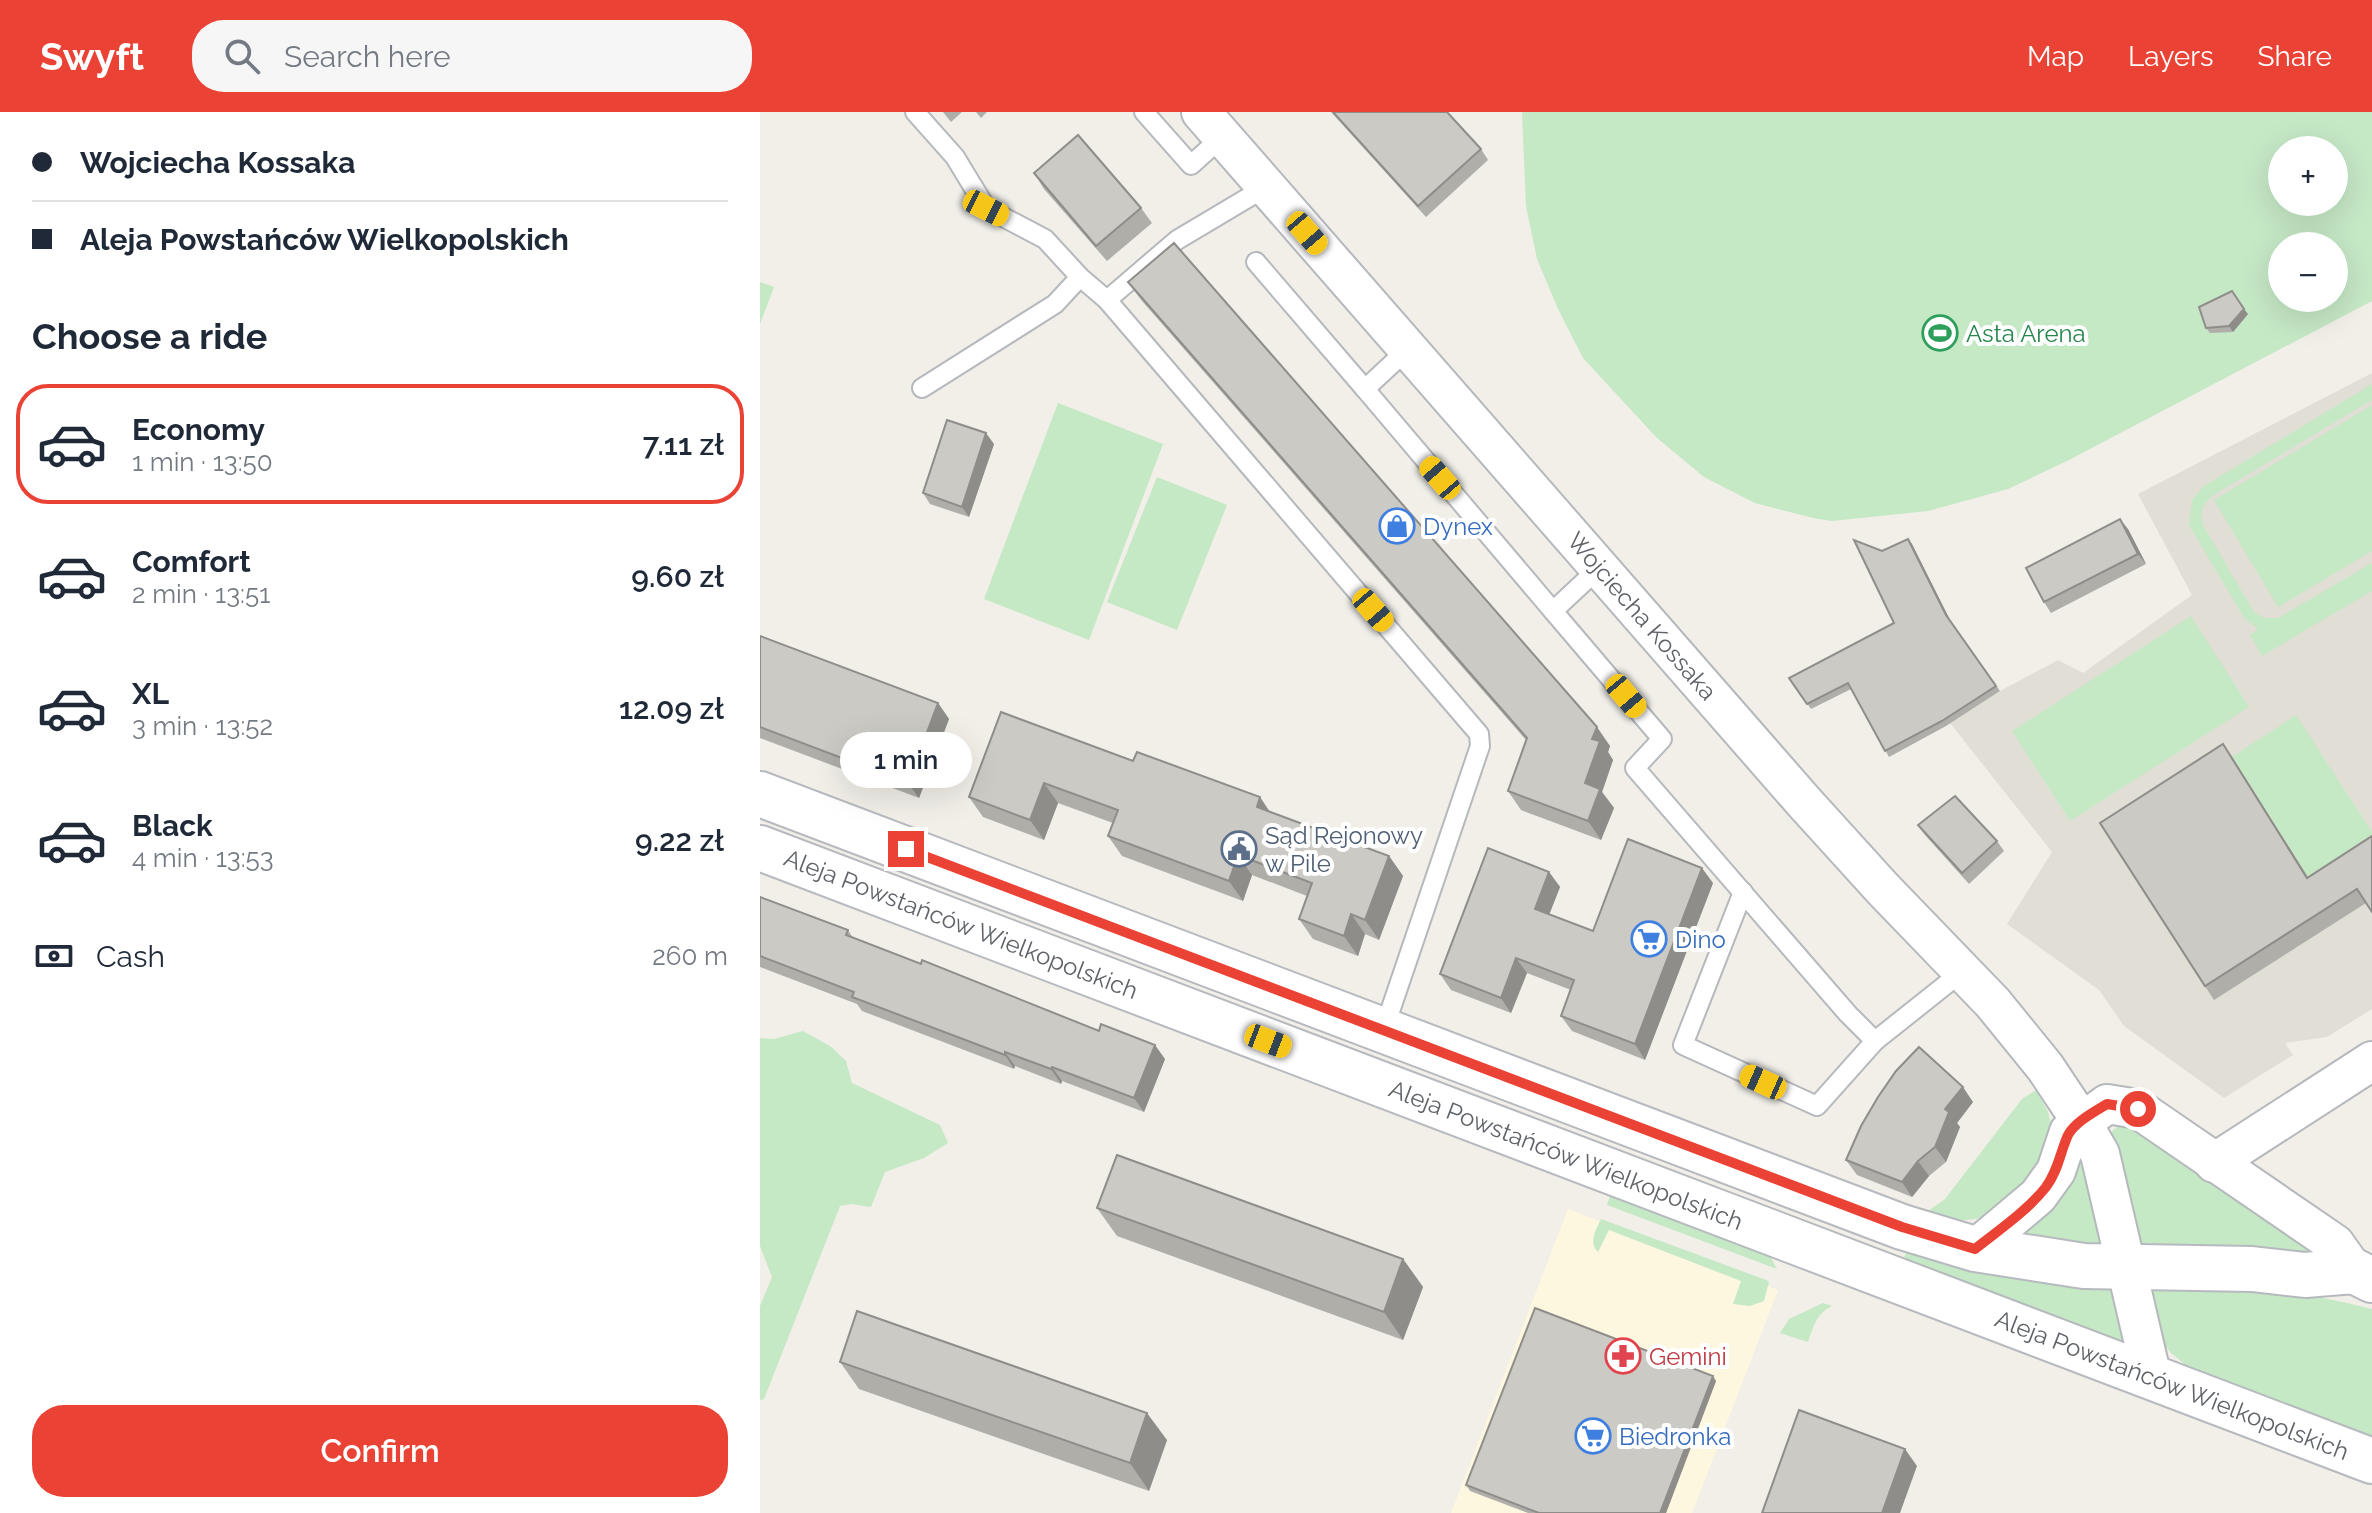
<!DOCTYPE html>
<meta charset="utf-8">
<style>
:root{--surface:#fff;--page:#f6f6f7;--text:#1f2937;--muted:#747a83;--line:#e0e1e3;--accent:#ea4335}
body{margin:0;font-family:Raleway,sans-serif;background:var(--page);color:var(--text);height:100vh;display:flex;flex-direction:column;font-size:30px;white-space:nowrap}
*{box-sizing:border-box;margin:0}
p{font-size:26px;color:var(--muted)}
.icon{flex:none;width:44px;height:44px;fill:none;stroke:currentColor;stroke-width:2;stroke-linecap:round;stroke-linejoin:round}
.map{position:relative;flex:1;overflow:hidden}
.sheet{display:flex;flex-direction:column;background:var(--surface);width:760px}
.sheet>*{flex:none}
.banner{display:grid;align-content:center;height:176px;padding:0 32px;background:var(--surface)}
.buttons{position:absolute;left:1508px;top:24px;display:grid;gap:16px}
.buttons a{display:grid;place-items:center;width:80px;height:80px;border-radius:50%;background:var(--surface);box-shadow:0 8px 32px #0002;font-size:40px}
.end{position:absolute;width:36px;height:36px;margin:-18px;border:10px solid #ea4335;background:#fff;box-shadow:0 0 0 4px #fff}
.from{border-radius:50%}
.bubble{position:absolute;height:56px;border-radius:28px;background:var(--surface);box-shadow:0 8px 32px #0002;font-size:26px;font-weight:600;line-height:56px;text-align:center}
.car{position:absolute;width:24px;height:48px;margin:-24px -12px;border-radius:10px;box-shadow:0 0 6px 2px #0007;background:linear-gradient(#f5c518 24%,#345 0 40%,#f5c518 0 76%,#345 0 86%,#f5c518 0)}
.banner b{display:flex;align-items:center;gap:28px;height:76px;font-size:30px}
.banner b+b{border-top:2px solid var(--line)}
.banner i{width:20px;height:20px;background:var(--text)}
ul{padding:0;list-style:none}
li{display:flex;align-items:center;gap:24px;height:120px;margin:0 16px 12px;padding:0 16px;border:4px solid transparent;border-radius:32px}
li div{flex:1}
li b{display:block;font-size:30px}
li em{font-style:normal;font-weight:600}
li.active{border-color:var(--accent)}
li>.icon{width:72px;height:72px;stroke-width:1.5}
h2{padding:0 32px;font-size:36px;line-height:96px}
.pay{display:flex;align-items:center;gap:20px;height:88px;padding:0 32px;font-size:30px}
.pay p{margin-inline-start:auto}
.cta{display:flex;gap:16px;margin-top:auto;padding:16px 32px}
.cta a{flex:1;height:92px;border-radius:32px;background:var(--accent);color:#fff;font-size:32px;font-weight:600;line-height:92px;text-align:center}
header{display:flex;align-items:center;gap:48px;box-sizing:border-box;height:112px;padding:0 40px;background:var(--accent);color:#fff}
header strong{font-size:38px}
nav{display:flex;gap:44px;margin-inline-start:auto;font-size:28px}
.search{width:560px;height:72px;background:var(--page);display:flex;align-items:center;gap:20px;box-sizing:border-box;padding:0 28px;border-radius:32px;color:var(--muted);font-size:30px}
main{display:flex;flex:1;min-height:0}
.map>svg:first-child{display:block}
.commercial{fill:#fef7e0}
.education{fill:#e1ded6}
.green{fill:#c5e8c5;fill-rule:evenodd}
.lines{fill:none;stroke-linecap:round;stroke-linejoin:round}
.service-casing{stroke:#b5b8bc;stroke-width:22}
.minor-casing{stroke:#b5b8bc;stroke-width:42}
.secondary-casing{stroke:#b6babf;stroke-width:48}
.service{stroke:#fff;stroke-width:18}
.minor{stroke:#fff;stroke-width:38}
.secondary{stroke:#fff;stroke-width:44}
.wall{fill:#afaea9}
.shaded-wall{fill:#8f8d8a}
.building{fill:#cccac5;stroke:#8f8d8a;stroke-width:2}
.route{stroke:#ea4335;stroke-width:10}
.labels{text-anchor:middle;dominant-baseline:central;stroke-width:8;stroke-linejoin:round;paint-order:stroke}
.leisure-label{font-size:24px;fill:#27864d;stroke:#fff;text-anchor:start}
.shop-label{font-size:24px;fill:#366cbe;stroke:#fff;text-anchor:start}
.street-label{font-size:24px;fill:#5f6368;stroke:#fff}
.service-label{font-size:24px;fill:#4e5e75;stroke:#fff;text-anchor:start}
.health-label{font-size:24px;fill:#be3a42;stroke:#fff;text-anchor:start}
</style>
<header>
<strong>Swyft</strong>
<div class="search"><svg class="icon" aria-label="search" viewBox="0 0 24 24"><circle cx="10" cy="10" r="6"/><path d="M15 15l6 6"/></svg>Search here</div>
<nav><a>Map</a><a>Layers</a><a>Share</a></nav>
</header>
<main>
<section class="sheet">
<div class="banner">
<b><i class="from"></i>Wojciecha Kossaka</b>
<b><i></i>Aleja Powstańców Wielkopolskich</b>
</div>
<h2>Choose a ride</h2>
<ul>
<li class="active"><svg class="icon" aria-label="car" viewBox="0 0 24 24"><path d="M5 17H2v-5l4-1 3-4h7l3 4 3 1v5h-3M9 17h6M6 11h13"/><circle cx="7" cy="17" r="2"/><circle cx="17" cy="17" r="2"/></svg><div><b>Economy</b><p>1 min · 13:50</p></div><em>7.11 zł</em></li>
<li><svg class="icon" aria-label="car" viewBox="0 0 24 24"><path d="M5 17H2v-5l4-1 3-4h7l3 4 3 1v5h-3M9 17h6M6 11h13"/><circle cx="7" cy="17" r="2"/><circle cx="17" cy="17" r="2"/></svg><div><b>Comfort</b><p>2 min · 13:51</p></div><em>9.60 zł</em></li>
<li><svg class="icon" aria-label="car" viewBox="0 0 24 24"><path d="M5 17H2v-5l4-1 3-4h7l3 4 3 1v5h-3M9 17h6M6 11h13"/><circle cx="7" cy="17" r="2"/><circle cx="17" cy="17" r="2"/></svg><div><b>XL</b><p>3 min · 13:52</p></div><em>12.09 zł</em></li>
<li><svg class="icon" aria-label="car" viewBox="0 0 24 24"><path d="M5 17H2v-5l4-1 3-4h7l3 4 3 1v5h-3M9 17h6M6 11h13"/><circle cx="7" cy="17" r="2"/><circle cx="17" cy="17" r="2"/></svg><div><b>Black</b><p>4 min · 13:53</p></div><em>9.22 zł</em></li>
</ul>
<div class="pay"><svg class="icon" aria-label="cash" viewBox="0 0 24 24"><path d="M3 7h18v10H3z"/><circle cx="12" cy="12" r="2"/></svg>Cash<p>260 m</p></div>
<div class="cta"><a>Confirm</a></div>
</section>
<div class="map">
<svg width="1612" height="1401" viewBox="0 0 1612 1401">
<rect width="100%" height="100%" fill="#f1efe8"/>
<!-- commercial -->
<path class="commercial" d="M808,1097L1018,1178L932,1401H691Z"/>
<!-- education -->
<path class="education" d="M1612,261V897L1567,925L1525,931L1533,943L1464,986L1364,914L1339,878L1247,812L1292,740L1190,611L1240,579L1298,548L1323,561L1432,483L1378,382Z"/>
<!-- green -->
<g class="green">
<path d="M762,0H1612V189L1309,348L1248,377L1168,399L1072,409L1053,406L995,391L944,365L897,326L823,246L798,197L777,147L766,94ZM1522,38H1574V90H1522ZM1522,134H1574V186H1522Z"/>
<path d="M0,170L14,175L0,212Z"/>
<path d="M1612,272V288L1452,384C1442,393 1439,402 1444,415L1494,500L1504,506H1518L1612,451V479L1502,544L1490,523L1498,517L1484,506L1429,413L1432,388L1444,374Z"/>
<path d="M298,291L403,332L329,528L224,487Z"/>
<path d="M1612,293V439L1518,495L1454,388Z"/>
<path d="M397,365L467,393L417,518L347,490Z"/>
<path d="M1431,504L1489,595L1310,709L1252,619Z"/>
<path d="M1536,603L1612,720V744L1557,780L1472,645Z"/>
<path d="M43,919L70,934L86,949L92,971L180,1013L188,1031L164,1046L125,1060L111,1095L91,1092L80,1094L4,1287L0,1288V1194L12,1165L0,1134V926L14,927Z"/>
<path d="M1276,978L1288,1000L1293,1020L1284,1059L1223,1106L1197,1109L1164,1102L1185,1087L1262,987Z"/>
<path d="M1363,1011L1373,1016L1565,1147L1377,1136L1350,1026L1353,1018Z"/>
<path d="M1319,1033L1344,1134L1251,1125Z"/>
<path d="M854,1082L1009,1142L1017,1157L847,1093L850,1084Z"/>
<path d="M841,1107L1006,1168L1009,1170L1004,1189L990,1194L973,1192L981,1169L849,1118L838,1140C828,1130 836,1118 841,1107Z"/>
<path d="M1147,1138L1353,1174L1368,1237L1143,1149Z"/>
<path d="M1384,1175C1461,1175 1537,1177 1612,1197V1331L1437,1262L1411,1241L1400,1228Z"/>
<path d="M1063,1191L1072,1194C1057,1201 1053,1215 1048,1230L1020,1221L1029,1207Z"/>
</g>
<g class="lines">
<defs>
<g id="service">
<path d="M155,0L195,45L226,96L285,127L320,165L347,188L719,622L720,634L624,917"/>
<path d="M384,0L431,53L462,25"/>
<path d="M496,150L605,277"/>
<path d="M347,188L417,128L506,75"/>
<path d="M648,237L605,277L793,499"/>
<path d="M162,276L295,192L320,165"/>
<path d="M839,456L793,499L902,627L875,656L1088,902L1115,929L1203,859"/>
<path d="M983,780L923,933L1057,994L1115,929"/>
</g>
<g id="minor">
<path d="M441,0L1044,690L1123,777L1233,891L1285,955L1321,1009L1340,1042L1392,1266"/>
<path d="M1454,1051L1612,949"/>
<path d="M1215,1137L1278,1084L1296,1059L1309,1020L1347,992L1378,997L1575,1132L1594,1159"/>
</g>
<g id="secondary">
<path d="M0,682L1142,1115L1215,1137L1324,1154L1492,1157L1545,1163L1594,1159L1612,1168"/>
<path d="M0,736L1612,1349"/>
</g>
</defs>
<!-- service casing -->
<use href="#service" class="service-casing"/>
<!-- minor casing -->
<use href="#minor" class="minor-casing"/>
<!-- secondary casing -->
<use href="#secondary" class="secondary-casing"/>
<!-- service -->
<use href="#service" class="service"/>
<!-- minor -->
<use href="#minor" class="minor"/>
<!-- secondary -->
<use href="#secondary" class="secondary"/>
</g>
<!-- wall -->
<g class="wall">
<path d="M183,0H202L191,10Z"/>
<path d="M216,0H227L221,6Z"/>
<path d="M571,0H687L721,37L728,48L666,105Z"/>
<path d="M274,61L381,96L392,111L347,149L284,77Z"/>
<path d="M368,170L850,634L848,640L853,648L842,680L854,696L841,728L761,698L748,679L766,628L382,189Z"/>
<path d="M1488,202L1473,220L1450,221L1446,216Z"/>
<path d="M234,332L209,405L170,392L163,381Z"/>
<path d="M1368,417L1386,452L1291,501L1284,490Z"/>
<path d="M1148,427L1190,508L1240,579L1186,614L1129,645L1091,577L1051,597L1029,566L1134,511L1122,439Z"/>
<path d="M0,524L178,591L189,607L159,686L0,626Z"/>
<path d="M241,600L629,744L643,764L619,828L605,822L598,844L553,827L539,807L547,784L492,763L483,789L362,744L348,724L353,711L298,691L284,728L223,705L209,685Z"/>
<path d="M1472,645L1548,765L1612,724L1606,791L1454,888L1445,874Z"/>
<path d="M1158,713L1237,729L1244,739L1209,772L1165,723Z"/>
<path d="M789,760L800,775L789,803L833,819L953,771L885,948L812,919L801,904L811,878L767,861L751,901L691,878L680,862Z"/>
<path d="M0,785L88,818L93,826L405,947L384,1000L302,969L301,972L255,954L254,957L102,899L97,892L0,855Z"/>
<path d="M1213,990L1197,1011L1200,1015L1186,1050L1169,1064L1152,1085L1097,1063L1086,1048Z"/>
<path d="M337,1096L643,1147L663,1175L643,1228L357,1124Z"/>
<path d="M80,1250L407,1328L389,1379L99,1277Z"/>
<path d="M956,1269L906,1401H768L710,1379L706,1373Z"/>
</g>
<!-- shaded-wall -->
<g class="shaded-wall">
<path d="M1484,197L1488,202L1473,220L1469,214Z"/>
<path d="M226,321L234,332L209,405L202,395Z"/>
<path d="M1360,407L1368,417L1386,452L1378,442Z"/>
<path d="M1148,427L1152,432L1190,508L1186,503Z"/>
<path d="M178,591L189,607L159,686L148,671Z"/>
<path d="M837,615L850,634L848,640L853,648L842,680L854,696L841,728L828,709L825,671L832,627Z"/>
<path d="M1463,632L1472,645L1556,779L1547,766Z"/>
<path d="M284,671L298,691L284,728L270,708Z"/>
<path d="M500,685L514,706L497,695Z"/>
<path d="M478,743L492,763L483,789L469,769Z"/>
<path d="M629,744L643,764L619,828L605,808Z"/>
<path d="M942,756L953,771L885,948L875,932Z"/>
<path d="M789,760L800,775L785,813L775,797Z"/>
<path d="M591,802L605,822L598,844L584,824Z"/>
<path d="M756,846L767,861L751,901L741,886Z"/>
<path d="M395,933L405,947L384,1000L374,986Z"/>
<path d="M245,940L255,954L254,957L245,943Z"/>
<path d="M292,955L302,969L301,972L291,957Z"/>
<path d="M1203,975L1213,990L1197,1011L1200,1015L1186,1050L1175,1035L1185,997Z"/>
<path d="M1158,1049L1169,1064L1152,1085L1142,1070Z"/>
<path d="M643,1147L663,1175L643,1228L624,1200Z"/>
<path d="M953,1264L956,1269L906,1401H900Z"/>
<path d="M387,1301L407,1328L389,1379L370,1351Z"/>
<path d="M1145,1337L1157,1354L1140,1401H1122Z"/>
</g>
<!-- building -->
<g class="building">
<path d="M573,0H687L721,37L658,94Z"/>
<path d="M318,23L381,96L336,134L274,61Z"/>
<path d="M414,131L837,615L832,627L840,629L825,671L840,677L828,709L748,679L767,626L368,170Z"/>
<path d="M1472,179L1484,197L1469,214L1446,216L1439,195Z"/>
<path d="M187,308L226,321L202,395L163,381Z"/>
<path d="M1360,407L1378,442L1284,490L1266,456Z"/>
<path d="M1148,427L1186,503L1236,574L1182,609L1125,639L1088,571L1047,592L1029,566L1134,511L1094,428L1122,439Z"/>
<path d="M0,524L178,591L148,671L0,615Z"/>
<path d="M241,600L373,649L377,640L500,685L497,695L629,744L605,808L591,802L584,824L539,807L552,771L478,743L469,769L348,724L358,698L284,671L270,708L209,685Z"/>
<path d="M1463,632L1547,766L1612,724V800L1597,777L1445,874L1340,711Z"/>
<path d="M1195,684L1237,729L1202,761L1158,713Z"/>
<path d="M868,727L942,756L875,932L801,904L814,868L756,846L741,886L680,862L728,736L789,760L775,797L833,819Z"/>
<path d="M0,785L88,818L86,823L161,852L162,848L339,919L341,912L395,933L374,986L292,955L291,957L245,940V943L92,885L94,880L0,844Z"/>
<path d="M1159,935L1203,975L1185,997L1189,1000L1175,1035L1158,1049L1142,1070L1086,1048L1101,1014L1118,985L1136,959Z"/>
<path d="M357,1043L643,1147L624,1200L337,1096Z"/>
<path d="M775,1196L953,1264L900,1401H779L706,1373Z"/>
<path d="M97,1199L387,1301L370,1351L80,1250Z"/>
<path d="M1039,1298L1145,1337L1122,1401H1002Z"/>
</g>
<g class="lines">
<!-- route -->
<path class="route" d="M146,737L1142,1115L1215,1137C1239,1118 1267,1099 1286,1075C1298,1059 1300,1041 1308,1023C1315,1010 1334,1000 1347,992L1378,997"/>
</g>
<!-- icons -->
<defs>
<symbol id="stadium-ring" viewBox="-11 -11 22 22"><circle r="9.5" fill="#fff" stroke="#2e9e5b" stroke-width="1.5"/><path d="M0-5a6.5 5 0 1 0 0 10a6.5 5 0 1 0 0-10ZM-3.5-1.8h7v3.6h-7Z" fill="#2e9e5b"/></symbol>
<symbol id="shop-ring" viewBox="-11 -11 22 22"><circle r="9.5" fill="#fff" stroke="#3f7fe0" stroke-width="1.5"/><path d="M-5-2.5h2.3a2.7 3.5 0 0 1 5.4 0H5L5.5 6h-11ZM-1.5-2.5h3a1.5 2.3 0 0 0-3 0Z" fill="#3f7fe0"/></symbol>
<symbol id="civic-ring" viewBox="-11 -11 22 22"><circle r="9.5" fill="#fff" stroke="#5c6f8a" stroke-width="1.5"/><path d="M-.6-6.5H3V-4.5H.6V-3L4-1V1h2V6H-6V1h2V-1L-.6-3ZM-1.2 2.5V6h2.4V2.5Z" fill="#5c6f8a"/></symbol>
<symbol id="supermarket-ring" viewBox="-11 -11 22 22"><circle r="9.5" fill="#fff" stroke="#3f7fe0" stroke-width="1.5"/><path d="M-6-5.5h2.5l.6 2H6L4.5 2H-2.5L-4.4-4H-6ZM-1.5 3.2a1.3 1.3 0 1 0 .1 0ZM3 3.2a1.3 1.3 0 1 0 .1 0Z" fill="#3f7fe0"/></symbol>
<symbol id="pharmacy-ring" viewBox="-11 -11 22 22"><circle r="9.5" fill="#fff" stroke="#e0444e" stroke-width="1.5"/><path d="M-2-6h4v4h4v4h-4v4h-4v-4h-4v-4h4Z" fill="#e0444e"/></symbol>
</defs>
<g fill-rule="evenodd">
<use href="#stadium-ring" x="1160" y="201" width="40" height="40"/>
<use href="#shop-ring" x="617" y="394" width="40" height="40"/>
<use href="#civic-ring" x="459" y="717" width="40" height="40"/>
<use href="#supermarket-ring" x="869" y="807" width="40" height="40"/>
<use href="#pharmacy-ring" x="843" y="1224" width="40" height="40"/>
<use href="#supermarket-ring" x="813" y="1304" width="40" height="40"/>
</g>
<g class="labels">
<!-- leisure labels -->
<g class="leisure-label">
<text x="1206" y="221">Asta Arena</text>
</g>
<!-- shop labels -->
<g class="shop-label">
<text x="663" y="414">Dynex</text>
<text x="915" y="827">Dino</text>
<text x="859" y="1324">Biedronka</text>
</g>
<!-- street labels -->
<g class="street-label">
<text transform="translate(882 504) rotate(49)">Wojciecha Kossaka</text>
<text transform="translate(201 812) rotate(21)">Aleja Powstańców Wielkopolskich</text>
<text transform="translate(806 1043) rotate(21)">Aleja Powstańców Wielkopolskich</text>
<text transform="translate(1412 1273) rotate(21)">Aleja Powstańców Wielkopolskich</text>
</g>
<!-- service labels -->
<g class="service-label">
<text x="505" y="723">Sąd Rejonowy<tspan x="505" dy="28">w Pile</tspan></text>
</g>
<!-- health labels -->
<g class="health-label">
<text x="889" y="1244">Gemini</text>
</g>
</g>
</svg>
<div class="buttons">
<a>+</a>
<a>−</a>
</div>
<i class="end from" style="left:1378px;top:997px"></i>
<i class="end" style="left:146px;top:737px"></i>
<div class="bubble" style="left:80px;top:620px;width:132px">1 min</div>
<i class="car" style="left:226px;top:96px;rotate:117deg"></i>
<i class="car" style="left:547px;top:121px;rotate:139deg"></i>
<i class="car" style="left:680px;top:366px;rotate:319deg"></i>
<i class="car" style="left:613px;top:498px;rotate:139deg"></i>
<i class="car" style="left:866px;top:584px;rotate:140deg"></i>
<i class="car" style="left:508px;top:929px;rotate:111deg"></i>
<i class="car" style="left:1003px;top:970px;rotate:294deg"></i>
</div>
</main>
